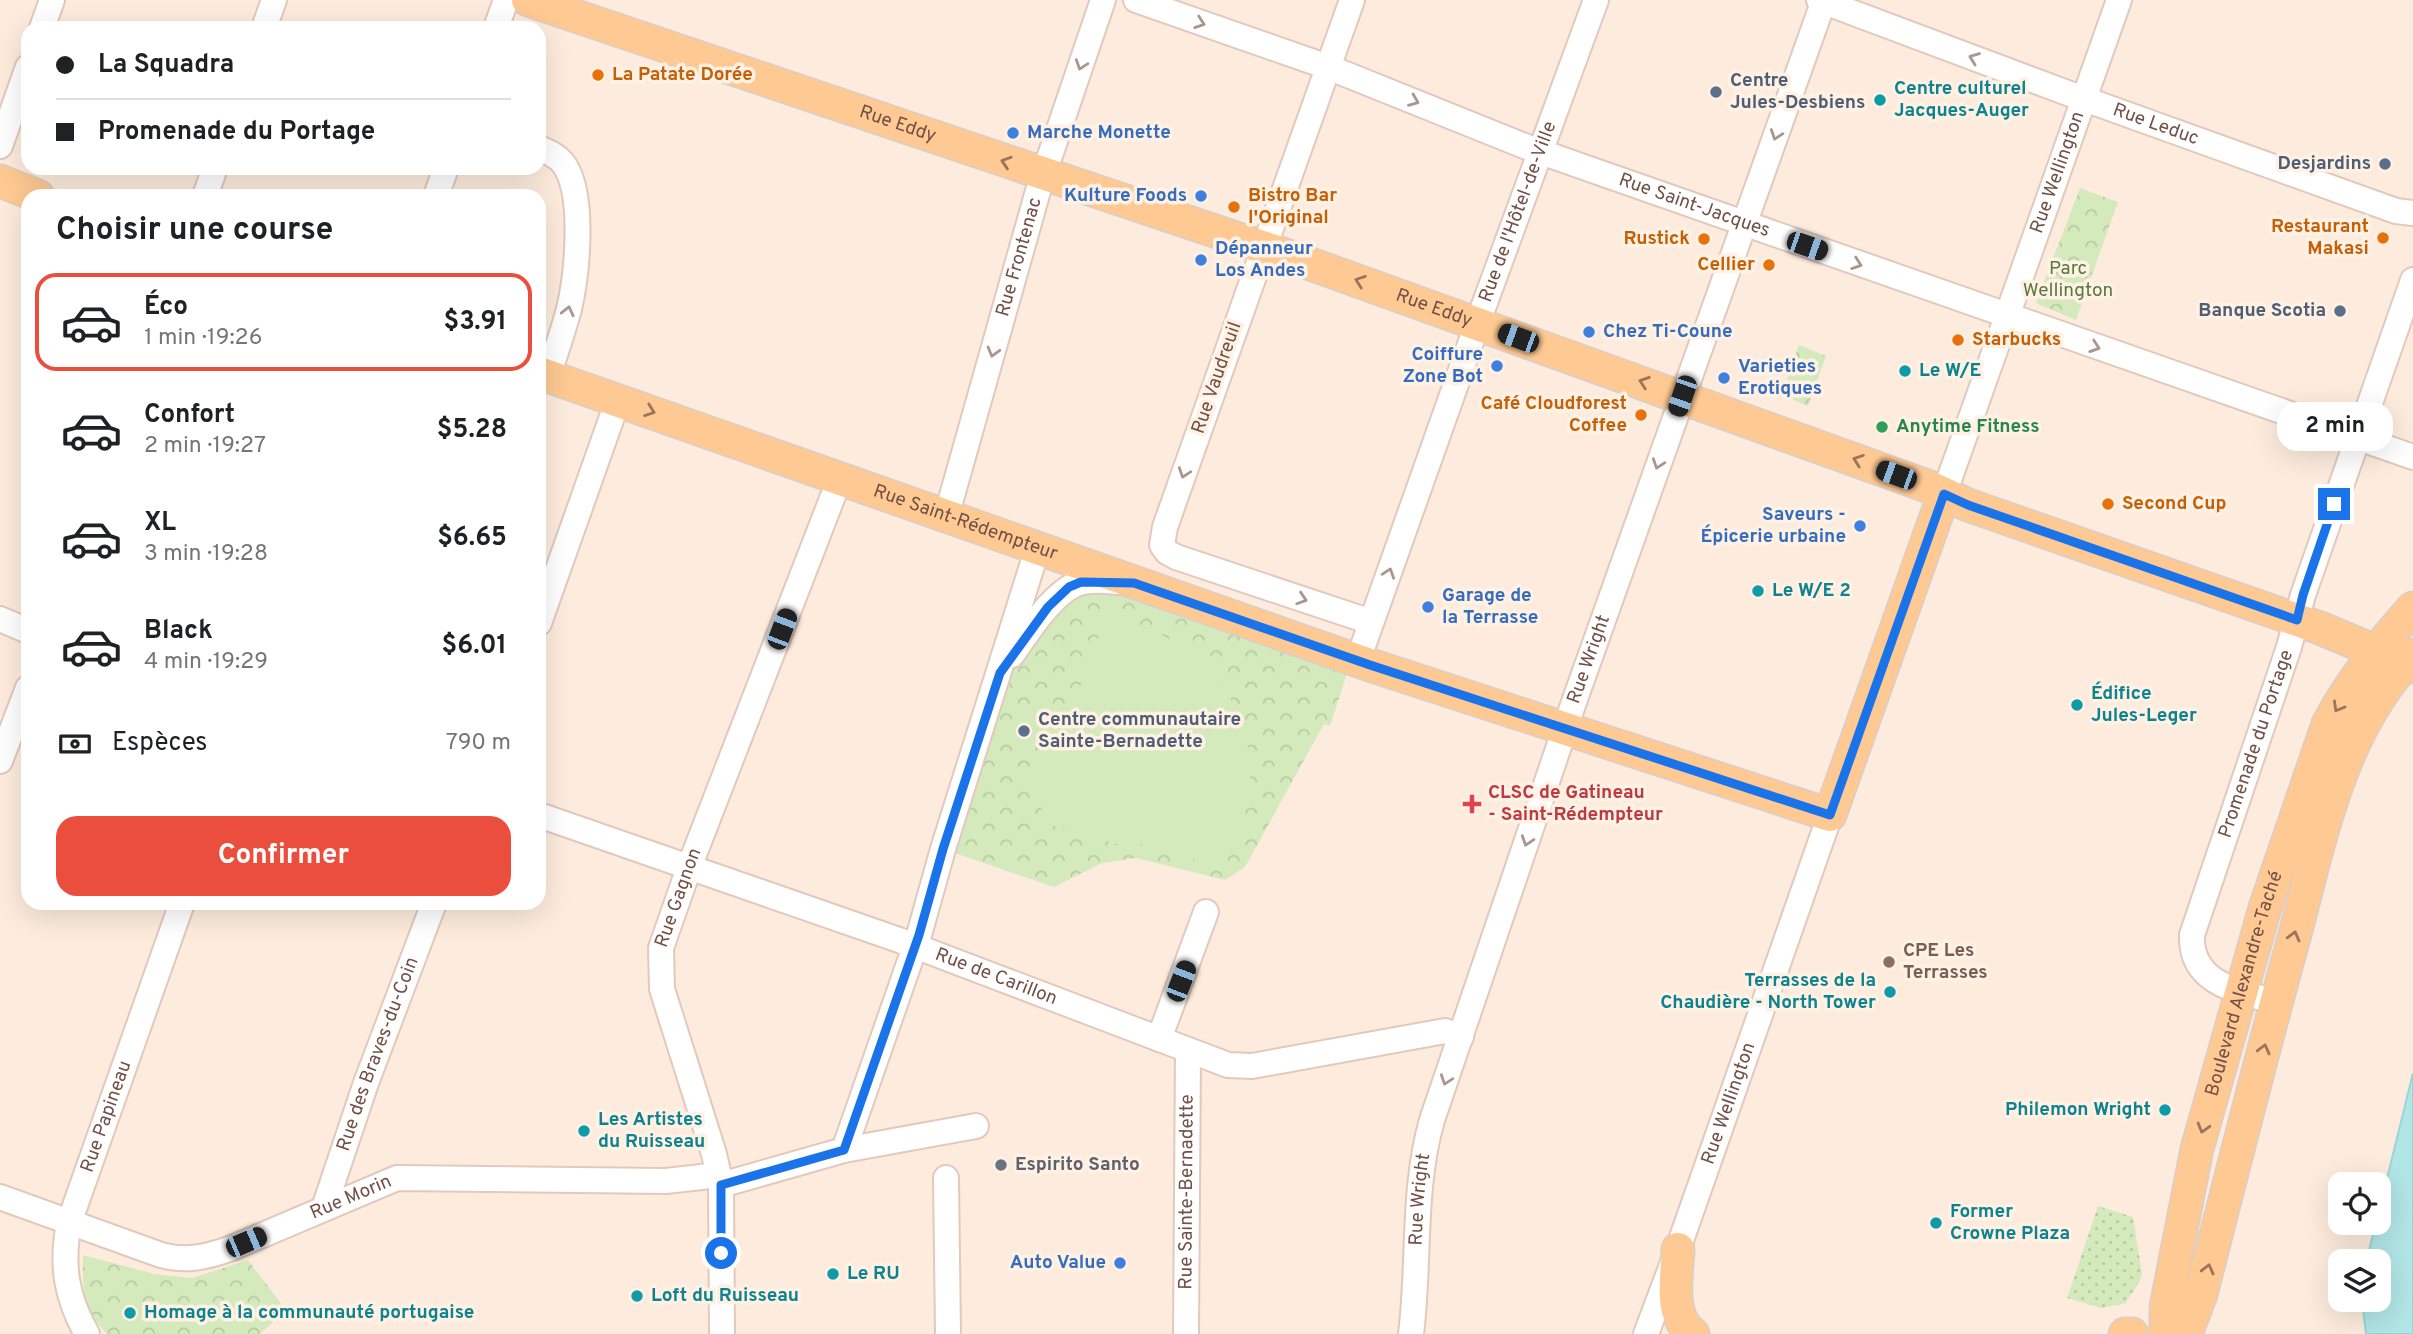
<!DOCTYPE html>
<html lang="fr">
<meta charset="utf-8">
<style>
:root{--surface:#fff;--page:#f6f6f6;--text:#202124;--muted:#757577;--line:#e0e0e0;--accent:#ec4e3d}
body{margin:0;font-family:Overpass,sans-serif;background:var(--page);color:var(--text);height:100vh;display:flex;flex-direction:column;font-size:26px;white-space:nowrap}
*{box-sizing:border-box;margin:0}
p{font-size:23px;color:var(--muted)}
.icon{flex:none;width:38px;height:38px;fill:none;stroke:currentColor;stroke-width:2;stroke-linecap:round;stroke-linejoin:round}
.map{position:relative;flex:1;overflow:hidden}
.sheet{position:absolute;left:21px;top:189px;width:525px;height:721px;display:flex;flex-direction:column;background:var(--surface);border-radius:21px;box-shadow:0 7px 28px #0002}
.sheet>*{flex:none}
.top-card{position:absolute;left:21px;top:21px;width:525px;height:154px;border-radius:21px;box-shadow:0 7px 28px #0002;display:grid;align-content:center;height:154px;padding:0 35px;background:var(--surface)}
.fabs{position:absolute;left:2328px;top:1172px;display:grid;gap:14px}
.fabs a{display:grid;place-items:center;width:63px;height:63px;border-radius:14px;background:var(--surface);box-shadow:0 7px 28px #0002;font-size:35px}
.end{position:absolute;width:32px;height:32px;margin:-16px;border:9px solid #1a73e8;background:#fff;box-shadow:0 0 0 4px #fff}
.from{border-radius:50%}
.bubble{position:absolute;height:49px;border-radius:21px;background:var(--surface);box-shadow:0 7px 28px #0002;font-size:23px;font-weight:700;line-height:49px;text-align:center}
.car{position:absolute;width:21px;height:42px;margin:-21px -10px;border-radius:9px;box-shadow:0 0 5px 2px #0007;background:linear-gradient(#222 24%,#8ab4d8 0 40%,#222 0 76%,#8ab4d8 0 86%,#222 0)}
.top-card b{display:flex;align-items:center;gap:24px;height:66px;font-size:26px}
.top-card b+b{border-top:2px solid var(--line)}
.top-card i{width:18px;height:18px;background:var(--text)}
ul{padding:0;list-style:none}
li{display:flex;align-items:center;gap:21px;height:98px;margin:0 14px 10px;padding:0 21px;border:4px solid transparent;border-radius:21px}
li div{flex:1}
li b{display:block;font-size:26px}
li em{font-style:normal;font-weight:700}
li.on{border-color:var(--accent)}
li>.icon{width:63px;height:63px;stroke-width:1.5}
h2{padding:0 35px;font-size:32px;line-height:84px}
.pay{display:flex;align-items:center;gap:18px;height:77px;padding:0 35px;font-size:26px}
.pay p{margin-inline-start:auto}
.cta{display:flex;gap:14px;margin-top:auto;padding:14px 35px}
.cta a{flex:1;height:80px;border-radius:21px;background:var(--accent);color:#fff;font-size:28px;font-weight:700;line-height:80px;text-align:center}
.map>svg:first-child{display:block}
.grass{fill:url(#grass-dots)}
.forest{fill:url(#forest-crowns)}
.garden{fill:#d4eabc}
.water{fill:#b2e5e6;stroke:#98d6d8;stroke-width:2}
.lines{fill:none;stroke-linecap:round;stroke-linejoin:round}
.minor-casing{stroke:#e2c9bc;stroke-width:28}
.major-casing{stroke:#d8cecb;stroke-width:35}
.minor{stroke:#fff;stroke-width:24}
.major{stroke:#fec992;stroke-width:32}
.oneway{stroke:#aa968f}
.oneway2{stroke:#9c745c}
.route{stroke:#1a73e8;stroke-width:9}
.food-dot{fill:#e8710a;stroke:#fff1e4;stroke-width:2.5}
.service-dot{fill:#5c6f8a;stroke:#fff1e4;stroke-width:2.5}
.culture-dot{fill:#0f9aa8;stroke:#fff1e4;stroke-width:2.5}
.shop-dot{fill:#3f7fe0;stroke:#fff1e4;stroke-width:2.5}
.leisure-dot{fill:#2e9e5b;stroke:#fff1e4;stroke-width:2.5}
.health-dot{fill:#e0444e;stroke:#fff1e4;stroke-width:2.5}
.education-dot{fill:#8d6e63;stroke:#fff1e4;stroke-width:2.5}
.worship-dot{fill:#6b7280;stroke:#fff1e4;stroke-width:2.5}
.labels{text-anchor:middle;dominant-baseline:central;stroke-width:7;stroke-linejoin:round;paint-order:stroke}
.food-label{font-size:19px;font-weight:bold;fill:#c56008;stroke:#fff1e4;text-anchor:start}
.service-label{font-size:19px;font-weight:bold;fill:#4e5e75;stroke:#fff1e4;text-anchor:start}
.culture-label{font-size:19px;font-weight:bold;fill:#0d838f;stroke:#fff1e4;text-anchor:start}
.street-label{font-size:19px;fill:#725045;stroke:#fff1e4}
.shop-label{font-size:19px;font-weight:bold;fill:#366cbe;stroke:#fff1e4;text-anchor:start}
.park-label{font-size:19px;fill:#56793d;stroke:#fff1e4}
.leisure-label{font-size:19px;font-weight:bold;fill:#27864d;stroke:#fff1e4;text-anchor:start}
.health-label{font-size:19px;font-weight:bold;fill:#be3a42;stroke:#fff1e4;text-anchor:start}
.education-label{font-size:19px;font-weight:bold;fill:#785e54;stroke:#fff1e4;text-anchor:start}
.worship-label{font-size:19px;font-weight:bold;fill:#5b616d;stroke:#fff1e4;text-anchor:start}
</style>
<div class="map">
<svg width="2413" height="1334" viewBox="0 0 2413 1334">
<defs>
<pattern id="grass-dots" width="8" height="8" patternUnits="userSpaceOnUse" patternTransform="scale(1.75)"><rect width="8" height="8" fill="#d4eabc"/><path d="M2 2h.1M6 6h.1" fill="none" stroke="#b9caa3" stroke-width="1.8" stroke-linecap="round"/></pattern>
<pattern id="forest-crowns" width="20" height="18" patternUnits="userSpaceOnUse" patternTransform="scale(1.75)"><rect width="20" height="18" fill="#d4eabc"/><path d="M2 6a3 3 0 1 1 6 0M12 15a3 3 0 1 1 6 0" fill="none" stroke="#b9caa3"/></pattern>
</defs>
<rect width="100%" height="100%" fill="#fdecdd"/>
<!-- grass -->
<path class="grass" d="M2098,1206L2133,1217L2142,1274C2140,1285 2131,1292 2126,1303L2101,1308L2067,1298Z"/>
<!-- forest -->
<g class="forest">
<path d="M2080,188L2118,202L2076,320L2036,303Z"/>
<path d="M1799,345L1826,356L1808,406L1782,395Z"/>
<path d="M1081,582L1352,658L1330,726L1324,724L1245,867L1225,880L1136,858L1102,863L1054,887L943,849L1000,673Z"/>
<path d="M83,1255L154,1274L192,1278L248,1260L286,1310L260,1334H107C81,1305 83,1292 83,1255Z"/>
</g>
<!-- garden -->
<path class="garden" d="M1106,617C1207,635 1271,717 1244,820C1240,838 1230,853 1221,868L1134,842L1131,848L1048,824L1032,785L1056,718L1068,701L1074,703Z"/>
<!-- water -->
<path class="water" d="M2413,1073V1334H2366L2362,1300H2378V1262H2366L2376,1223H2378V1215Z"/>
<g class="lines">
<defs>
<g id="minor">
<path id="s1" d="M1136,0L1328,67L1527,147L1595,171L2413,457"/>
<path d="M1352,0L1165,527L1162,545L1167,552L1176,557L1371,622"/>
<path id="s2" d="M1819,0L2062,91L2396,211L2413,213"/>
<path d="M42,28L52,0"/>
<path d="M264,28L274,0"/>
<path d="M496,28L506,0"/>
<path d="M0,146L28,67"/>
<path d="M539,148C548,152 556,155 562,162C586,190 577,275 569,309C563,332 555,354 548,376"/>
<path d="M205,196L215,168"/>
<path d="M436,196L446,168"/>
<path id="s3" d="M1944,494L2119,0"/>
<path id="s4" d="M946,517L1038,191L1103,0"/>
<path d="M0,619L28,631"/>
<path d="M539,623L618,400"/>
<path d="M1012,655C1027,633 1054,591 1079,583C1091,579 1106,581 1118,582"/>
<path id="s5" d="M1358,660L1483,308L1596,0"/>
<path d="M0,761L28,688"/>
<path id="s6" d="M539,815L899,940L1228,1065L1252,1066L1445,1031L1461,1037"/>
<path id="s7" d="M2276,1002C2238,991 2190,984 2192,935L2289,647L2303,595L2413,280"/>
<path d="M1159,1039L1206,912"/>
<path d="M844,1150L919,935L943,849L1037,550"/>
<path d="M946,1178L948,1334"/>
<path d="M721,1185L844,1150L976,1126"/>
<path id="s8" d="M0,1197L161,1255C186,1262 207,1257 232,1248L397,1178L666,1181L719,1175"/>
<path id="s9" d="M324,1208L366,1083L434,903"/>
<path id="s10" d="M87,1334C66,1297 61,1265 69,1223L182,903"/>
<path id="s11" d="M722,1334L721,1185L714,1154L662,989L661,948L690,865L840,478"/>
<path id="s12" d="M1186,1334L1188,1050"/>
<path id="s13" d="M1411,1334C1420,1262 1412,1190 1432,1120L1574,702L1824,0"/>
<path id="s14" d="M1646,1334L1678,1249L1830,815"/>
</g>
<g id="major">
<path id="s15" d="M528,0L1280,253L1927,486L1968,505L2320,628L2413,667"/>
<path d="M0,181L38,196"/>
<path id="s16" d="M539,373L1370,665L1830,815L1944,494"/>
<path d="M1678,1249C1677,1276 1668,1316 1693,1334"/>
<path d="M2125,1334H2132"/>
<path id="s17" d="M2166,1334V1307L2197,1149L2265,908L2328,724C2351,681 2381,644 2413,608"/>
<path d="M2186,1334L2201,1294C2231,1177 2260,1060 2292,945C2320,843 2338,733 2413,655"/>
</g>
</defs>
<!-- minor casing -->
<use href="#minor" class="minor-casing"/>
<!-- major casing -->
<use href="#major" class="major-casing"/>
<!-- minor -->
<use href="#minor" class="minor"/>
<!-- major -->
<use href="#major" class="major"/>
</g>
<!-- one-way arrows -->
<defs><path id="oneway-chevron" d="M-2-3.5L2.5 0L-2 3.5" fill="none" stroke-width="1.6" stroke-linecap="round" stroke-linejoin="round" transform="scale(1.75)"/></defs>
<g class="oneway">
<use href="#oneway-chevron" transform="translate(1200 23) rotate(19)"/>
<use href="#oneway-chevron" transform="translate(1974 58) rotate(-159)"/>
<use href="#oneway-chevron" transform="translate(1081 65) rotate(109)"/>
<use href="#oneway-chevron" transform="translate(1414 101) rotate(22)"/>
<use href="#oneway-chevron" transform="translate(1776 135) rotate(109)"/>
<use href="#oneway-chevron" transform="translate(1857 264) rotate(19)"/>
<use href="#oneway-chevron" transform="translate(568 311) rotate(-77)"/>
<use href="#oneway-chevron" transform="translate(2095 347) rotate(19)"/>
<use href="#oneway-chevron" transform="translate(993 352) rotate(106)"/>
<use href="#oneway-chevron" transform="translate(1658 464) rotate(109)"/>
<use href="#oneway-chevron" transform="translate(1184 473) rotate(109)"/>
<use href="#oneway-chevron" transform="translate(1389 573) rotate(-71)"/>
<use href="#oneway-chevron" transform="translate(1302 599) rotate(18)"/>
<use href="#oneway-chevron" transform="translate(1527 841) rotate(108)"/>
<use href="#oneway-chevron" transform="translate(1446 1080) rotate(109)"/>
</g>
<g class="oneway2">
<use href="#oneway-chevron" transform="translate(1006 162) rotate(-162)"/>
<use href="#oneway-chevron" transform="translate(1360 281) rotate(-160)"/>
<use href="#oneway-chevron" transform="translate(1644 382) rotate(-161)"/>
<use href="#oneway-chevron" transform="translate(650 411) rotate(20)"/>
<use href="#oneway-chevron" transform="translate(1858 460) rotate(-160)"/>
<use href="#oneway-chevron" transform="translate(2338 707) rotate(120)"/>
<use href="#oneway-chevron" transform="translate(2294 936) rotate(-75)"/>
<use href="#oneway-chevron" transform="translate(2264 1049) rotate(-76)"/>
<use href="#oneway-chevron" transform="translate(2203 1128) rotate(106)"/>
<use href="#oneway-chevron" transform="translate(2208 1269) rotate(-76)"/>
</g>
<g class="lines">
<!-- route -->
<path class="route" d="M721,1253V1185L844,1150L919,935L943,849L1000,673L1048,607L1069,587L1081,582L1134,583L1370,665L1830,815L1944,494L1968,505L2297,620L2303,595L2334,504"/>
</g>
<!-- markers -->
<g class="food-dot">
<circle cx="598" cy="75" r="7"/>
<circle cx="1234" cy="207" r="7"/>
<circle cx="2383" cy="238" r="7"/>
<circle cx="1704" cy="239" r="7"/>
<circle cx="1769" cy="265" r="7"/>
<circle cx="1958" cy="340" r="7"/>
<circle cx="1641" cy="415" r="7"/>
<circle cx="2108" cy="504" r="7"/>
</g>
<g class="service-dot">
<circle cx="1716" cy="92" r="7"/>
<circle cx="2385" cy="164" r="7"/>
<circle cx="2340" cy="311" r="7"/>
<circle cx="1024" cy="731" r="7"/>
</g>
<g class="culture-dot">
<circle cx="1880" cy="100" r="7"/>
<circle cx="1905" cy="371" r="7"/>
<circle cx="1758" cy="591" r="7"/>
<circle cx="2077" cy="705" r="7"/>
<circle cx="1890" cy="992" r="7"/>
<circle cx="2165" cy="1110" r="7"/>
<circle cx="584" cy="1131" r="7"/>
<circle cx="1936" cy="1223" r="7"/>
<circle cx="833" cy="1274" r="7"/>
<circle cx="637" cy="1296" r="7"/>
<circle cx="130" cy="1313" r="7"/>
</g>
<g class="shop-dot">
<circle cx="1013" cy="133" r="7"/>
<circle cx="1201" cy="196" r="7"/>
<circle cx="1201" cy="260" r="7"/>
<circle cx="1589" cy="332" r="7"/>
<circle cx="1497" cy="366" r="7"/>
<circle cx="1724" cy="378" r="7"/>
<circle cx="1860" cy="526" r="7"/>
<circle cx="1428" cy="607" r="7"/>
<circle cx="1120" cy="1263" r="7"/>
</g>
<circle class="leisure-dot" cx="1882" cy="427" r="7"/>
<path class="health-dot" d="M1468.5 793.5h7v7h7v7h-7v7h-7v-7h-7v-7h7z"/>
<circle class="education-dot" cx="1889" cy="962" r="7"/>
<circle class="worship-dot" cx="1001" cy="1165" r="7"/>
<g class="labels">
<!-- food labels -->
<g class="food-label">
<text x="612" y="75">La Patate Dorée</text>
<text x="1248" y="196">Bistro Bar<tspan x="1248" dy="22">l'Original</tspan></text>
<text x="2369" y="227" text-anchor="end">Restaurant<tspan x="2369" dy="22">Makasi</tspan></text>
<text x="1690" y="239" text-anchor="end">Rustick</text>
<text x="1755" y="265" text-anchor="end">Cellier</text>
<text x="1972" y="340">Starbucks</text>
<text x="1627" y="404" text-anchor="end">Café Cloudforest<tspan x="1627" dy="22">Coffee</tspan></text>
<text x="2122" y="504">Second Cup</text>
</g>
<!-- service labels -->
<g class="service-label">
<text x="1730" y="81">Centre<tspan x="1730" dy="22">Jules-Desbiens</tspan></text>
<text x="2371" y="164" text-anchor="end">Desjardins</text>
<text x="2326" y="311" text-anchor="end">Banque Scotia</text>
<text x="1038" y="720">Centre communautaire<tspan x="1038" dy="22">Sainte-Bernadette</tspan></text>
</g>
<!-- culture labels -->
<g class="culture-label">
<text x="1894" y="89">Centre culturel<tspan x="1894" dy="22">Jacques-Auger</tspan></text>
<text x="1919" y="371">Le W/E</text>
<text x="1772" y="591">Le W/E 2</text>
<text x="2091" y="694">Édifice<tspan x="2091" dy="22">Jules-Leger</tspan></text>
<text x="1876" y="981" text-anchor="end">Terrasses de la<tspan x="1876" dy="22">Chaudière - North Tower</tspan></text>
<text x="2151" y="1110" text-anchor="end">Philemon Wright</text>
<text x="598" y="1120">Les Artistes<tspan x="598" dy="22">du Ruisseau</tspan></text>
<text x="1950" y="1212">Former<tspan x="1950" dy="22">Crowne Plaza</tspan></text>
<text x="847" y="1274">Le RU</text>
<text x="651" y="1296">Loft du Ruisseau</text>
<text x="144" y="1313">Homage à la communauté portugaise</text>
</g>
<!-- street labels -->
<g class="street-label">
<text stroke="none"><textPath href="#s2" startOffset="359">Rue Leduc</textPath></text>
<text stroke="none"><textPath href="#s15" startOffset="390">Rue Eddy</textPath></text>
<text stroke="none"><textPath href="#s3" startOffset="341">Rue Wellington</textPath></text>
<text stroke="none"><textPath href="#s1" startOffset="595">Rue Saint-Jacques</textPath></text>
<text stroke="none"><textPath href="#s5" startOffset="476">Rue de l'Hôtel-de-Ville</textPath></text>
<text stroke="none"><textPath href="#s4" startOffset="270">Rue Frontenac</textPath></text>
<text stroke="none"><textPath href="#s15" startOffset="957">Rue Eddy</textPath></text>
<text transform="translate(1217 378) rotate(-71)">Rue Vaudreuil</text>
<text stroke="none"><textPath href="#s16" startOffset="452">Rue Saint-Rédempteur</textPath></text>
<text stroke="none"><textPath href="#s13" startOffset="702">Rue Wright</textPath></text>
<text stroke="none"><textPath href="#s7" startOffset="320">Promenade du Portage</textPath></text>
<text stroke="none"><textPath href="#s11" startOffset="448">Rue Gagnon</textPath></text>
<text stroke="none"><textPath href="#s6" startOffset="485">Rue de Carillon</textPath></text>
<text stroke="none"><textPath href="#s17" startOffset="360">Boulevard Alexandre-Taché</textPath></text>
<text stroke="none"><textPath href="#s9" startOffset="163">Rue des Braves-du-Coin</textPath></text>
<text stroke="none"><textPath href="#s14" startOffset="245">Rue Wellington</textPath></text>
<text stroke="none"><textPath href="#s10" startOffset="228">Rue Papineau</textPath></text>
<text stroke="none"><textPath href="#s12" startOffset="142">Rue Sainte-Bernadette</textPath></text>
<text stroke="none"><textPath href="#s8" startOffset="373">Rue Morin</textPath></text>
<text stroke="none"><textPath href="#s13" startOffset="135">Rue Wright</textPath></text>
</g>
<!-- shop labels -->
<g class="shop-label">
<text x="1027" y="133">Marche Monette</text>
<text x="1187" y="196" text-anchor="end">Kulture Foods</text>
<text x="1215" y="249">Dépanneur<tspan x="1215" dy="22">Los Andes</tspan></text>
<text x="1603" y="332">Chez Ti-Coune</text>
<text x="1483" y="355" text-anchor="end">Coiffure<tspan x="1483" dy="22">Zone Bot</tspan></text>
<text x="1738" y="367">Varieties<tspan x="1738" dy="22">Erotiques</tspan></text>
<text x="1846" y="515" text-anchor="end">Saveurs -<tspan x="1846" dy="22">Épicerie urbaine</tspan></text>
<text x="1442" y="596">Garage de<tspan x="1442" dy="22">la Terrasse</tspan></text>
<text x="1106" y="1263" text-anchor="end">Auto Value</text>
</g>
<!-- park labels -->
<g class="park-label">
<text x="2068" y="269">Parc<tspan x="2068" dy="22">Wellington</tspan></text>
</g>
<!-- leisure labels -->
<g class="leisure-label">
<text x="1896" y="427">Anytime Fitness</text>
</g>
<!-- health labels -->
<g class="health-label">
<text x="1488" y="793">CLSC de Gatineau<tspan x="1488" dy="22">- Saint-Rédempteur</tspan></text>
</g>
<!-- education labels -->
<g class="education-label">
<text x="1903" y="951">CPE Les<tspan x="1903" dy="22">Terrasses</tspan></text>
</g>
<!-- worship labels -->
<g class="worship-label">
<text x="1015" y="1165">Espirito Santo</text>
</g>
</g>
</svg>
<div class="fabs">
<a><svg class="icon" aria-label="locate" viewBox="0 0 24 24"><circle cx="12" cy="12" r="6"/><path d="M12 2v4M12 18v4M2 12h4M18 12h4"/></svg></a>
<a><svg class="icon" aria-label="layers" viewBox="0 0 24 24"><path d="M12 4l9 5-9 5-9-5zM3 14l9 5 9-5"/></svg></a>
</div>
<i class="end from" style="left:721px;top:1253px"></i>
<i class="end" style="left:2334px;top:504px"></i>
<div class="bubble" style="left:2277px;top:402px;width:116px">2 min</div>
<i class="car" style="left:1807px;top:246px;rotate:109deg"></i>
<i class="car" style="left:1518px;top:338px;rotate:290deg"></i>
<i class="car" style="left:1682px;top:396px;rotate:199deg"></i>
<i class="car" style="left:1896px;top:475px;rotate:290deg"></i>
<i class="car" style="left:782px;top:629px;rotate:21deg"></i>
<i class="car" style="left:1181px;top:981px;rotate:21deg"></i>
<i class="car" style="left:246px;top:1242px;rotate:67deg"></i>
<div class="top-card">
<b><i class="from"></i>La Squadra</b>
<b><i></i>Promenade du Portage</b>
</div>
<section class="sheet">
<h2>Choisir une course</h2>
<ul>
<li class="on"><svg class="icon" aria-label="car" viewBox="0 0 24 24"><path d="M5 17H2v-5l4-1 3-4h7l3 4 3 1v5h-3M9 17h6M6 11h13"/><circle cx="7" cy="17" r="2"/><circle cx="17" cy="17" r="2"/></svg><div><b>Éco</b><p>1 min · 19:26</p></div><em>$3.91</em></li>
<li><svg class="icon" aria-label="car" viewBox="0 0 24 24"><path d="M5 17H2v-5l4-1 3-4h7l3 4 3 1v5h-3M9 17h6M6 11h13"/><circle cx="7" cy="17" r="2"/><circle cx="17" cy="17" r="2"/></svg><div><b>Confort</b><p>2 min · 19:27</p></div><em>$5.28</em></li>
<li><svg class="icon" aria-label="car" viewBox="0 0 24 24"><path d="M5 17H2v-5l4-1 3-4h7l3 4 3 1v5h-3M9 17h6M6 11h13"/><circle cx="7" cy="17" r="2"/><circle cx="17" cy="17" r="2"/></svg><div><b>XL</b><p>3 min · 19:28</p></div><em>$6.65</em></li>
<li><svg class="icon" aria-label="car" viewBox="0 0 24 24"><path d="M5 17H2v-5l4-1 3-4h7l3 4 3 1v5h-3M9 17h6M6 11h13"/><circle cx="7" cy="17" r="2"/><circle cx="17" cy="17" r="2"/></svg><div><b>Black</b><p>4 min · 19:29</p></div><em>$6.01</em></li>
</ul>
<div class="pay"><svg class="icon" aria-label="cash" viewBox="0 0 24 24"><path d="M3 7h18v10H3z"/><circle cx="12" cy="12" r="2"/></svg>Espèces<p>790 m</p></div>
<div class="cta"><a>Confirmer</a></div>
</section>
</div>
